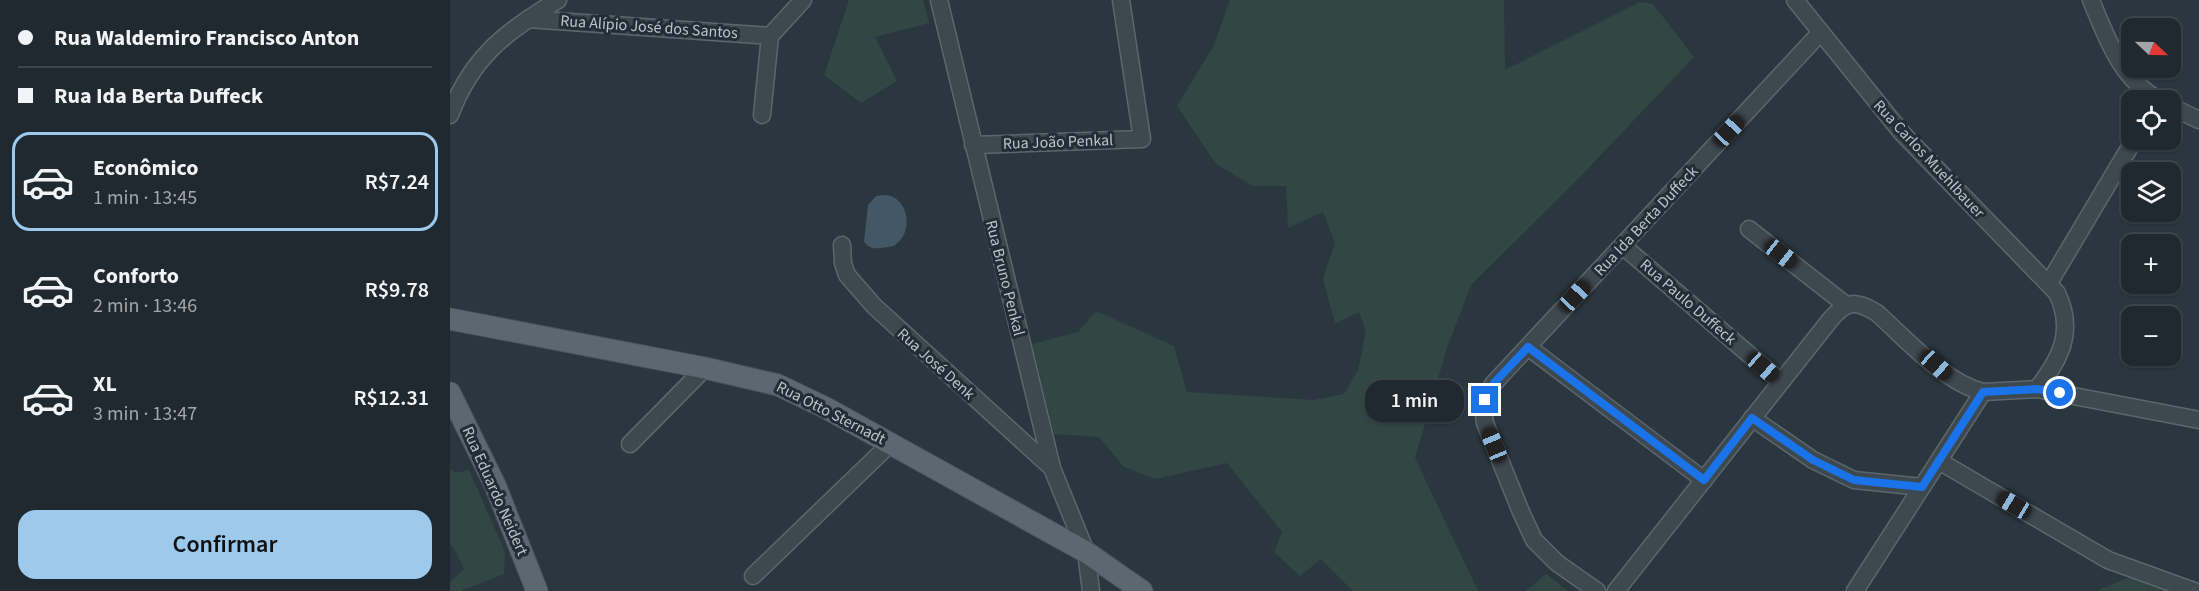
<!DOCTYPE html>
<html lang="pt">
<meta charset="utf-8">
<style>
:root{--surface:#20292f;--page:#2d353b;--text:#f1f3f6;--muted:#a2a6aa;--line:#3d454b;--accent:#9dcaec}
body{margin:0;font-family:"Source Sans 3",sans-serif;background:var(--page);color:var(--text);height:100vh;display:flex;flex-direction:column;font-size:22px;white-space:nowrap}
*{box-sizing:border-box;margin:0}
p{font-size:20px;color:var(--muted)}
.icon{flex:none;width:33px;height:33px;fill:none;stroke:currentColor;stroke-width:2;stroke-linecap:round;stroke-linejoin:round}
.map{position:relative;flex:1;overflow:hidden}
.panel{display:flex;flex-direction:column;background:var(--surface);width:450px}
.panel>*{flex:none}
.hud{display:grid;align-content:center;height:132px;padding:0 18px;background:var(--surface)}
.needle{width:39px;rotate:112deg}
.buttons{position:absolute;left:1671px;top:18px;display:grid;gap:12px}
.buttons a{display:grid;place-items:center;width:60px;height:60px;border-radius:12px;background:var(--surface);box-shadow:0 2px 4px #0004,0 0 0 2px var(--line);font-size:30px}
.end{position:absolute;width:27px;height:27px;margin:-14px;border:8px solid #1a73e8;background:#fff;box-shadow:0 0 0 3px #fff}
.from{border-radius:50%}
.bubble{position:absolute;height:42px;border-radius:18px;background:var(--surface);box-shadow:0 2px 4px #0004,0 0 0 2px var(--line);font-size:20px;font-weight:600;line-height:42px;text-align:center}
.car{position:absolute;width:18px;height:36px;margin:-18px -9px;border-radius:8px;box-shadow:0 0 4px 2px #0007;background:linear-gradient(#222 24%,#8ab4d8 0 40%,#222 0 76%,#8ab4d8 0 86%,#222 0)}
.hud b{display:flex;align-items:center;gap:21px;height:57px;font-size:22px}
.hud b+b{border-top:2px solid var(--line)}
.hud i{width:15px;height:15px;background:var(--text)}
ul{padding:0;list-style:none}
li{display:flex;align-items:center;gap:18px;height:99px;margin:0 12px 9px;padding:0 6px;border:3px solid transparent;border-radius:18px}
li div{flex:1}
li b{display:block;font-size:22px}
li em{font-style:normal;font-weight:600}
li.on{border-color:var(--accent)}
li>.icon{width:54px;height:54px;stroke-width:1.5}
.action{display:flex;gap:12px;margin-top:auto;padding:12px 18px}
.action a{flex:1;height:69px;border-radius:18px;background:var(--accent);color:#111;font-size:24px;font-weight:600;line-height:69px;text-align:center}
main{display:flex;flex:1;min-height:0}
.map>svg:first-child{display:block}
.green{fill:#324743}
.water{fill:#425866}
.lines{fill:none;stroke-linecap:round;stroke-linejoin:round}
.minor-casing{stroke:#5c666d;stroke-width:19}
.major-casing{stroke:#4a545c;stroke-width:23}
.minor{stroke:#3e484f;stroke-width:16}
.major{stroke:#5c686f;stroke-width:21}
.route{stroke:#1a73e8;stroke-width:8}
.labels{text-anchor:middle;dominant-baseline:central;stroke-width:6;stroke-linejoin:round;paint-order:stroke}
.street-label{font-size:16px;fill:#bbc3ca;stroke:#222d35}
</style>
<main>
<section class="panel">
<div class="hud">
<b><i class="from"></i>Rua Waldemiro Francisco Anton</b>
<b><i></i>Rua Ida Berta Duffeck</b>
</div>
<ul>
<li class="on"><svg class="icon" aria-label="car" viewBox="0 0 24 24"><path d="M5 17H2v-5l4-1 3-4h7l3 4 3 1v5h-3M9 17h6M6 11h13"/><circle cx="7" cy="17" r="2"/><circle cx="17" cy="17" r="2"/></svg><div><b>Econômico</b><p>1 min · 13:45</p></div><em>R$7.24</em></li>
<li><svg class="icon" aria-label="car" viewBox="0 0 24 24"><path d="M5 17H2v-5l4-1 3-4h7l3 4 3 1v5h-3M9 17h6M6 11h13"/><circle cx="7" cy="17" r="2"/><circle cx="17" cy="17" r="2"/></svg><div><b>Conforto</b><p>2 min · 13:46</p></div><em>R$9.78</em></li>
<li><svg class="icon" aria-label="car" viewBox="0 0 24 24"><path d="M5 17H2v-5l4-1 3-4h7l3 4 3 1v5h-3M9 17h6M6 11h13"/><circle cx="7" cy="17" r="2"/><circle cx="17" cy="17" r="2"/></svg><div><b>XL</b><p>3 min · 13:47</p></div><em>R$12.31</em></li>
</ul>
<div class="action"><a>Confirmar</a></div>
</section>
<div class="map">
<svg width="1749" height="591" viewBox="0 0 1749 591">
<rect width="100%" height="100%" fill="#2a373f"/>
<!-- green -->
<g class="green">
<path d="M399,0H473L479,23L425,37L447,81L411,103L374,75Z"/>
<path d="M780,0H1054L1055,70L1190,2L1203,4L1244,57L1129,178L1021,285L997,348L965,458L1028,591H903L871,559L850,576L824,552L832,532L777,463L705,479L674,467L649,437L604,434L582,344L628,332L646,311L724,346L737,392L864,400L894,394L908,370L916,331L909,312L885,324L873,278L885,243L873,212L838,228L836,186H803L766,164L727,106L764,45Z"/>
<path d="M0,469L5,473L19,470L55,552L54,574L11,591H0V582L14,569L4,548L0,544Z"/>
<path d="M1690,572L1744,591H1647Z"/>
<path d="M1096,574L1118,591H1076Z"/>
</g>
<!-- water -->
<path class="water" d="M435,195C458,196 465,232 445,245C442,247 435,247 431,248C424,249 419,248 414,242L418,205L426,196Z"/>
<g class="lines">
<defs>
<g id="minor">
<path d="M489,0L602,468L636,552L641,591"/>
<path d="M1345,0L1452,133L1607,293C1625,331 1611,358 1587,389"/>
<path d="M1641,0C1657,39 1671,79 1709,100"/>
<path d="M78,19L320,36"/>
<path d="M1720,106L1749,120"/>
<path d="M0,115C22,56 56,32 108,0"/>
<path d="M312,115L320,36L353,0"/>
<path d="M523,145L692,139L671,0"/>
<path d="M1299,229L1396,305"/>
<path d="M392,245L393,263L397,275L424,306L602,468"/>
<path d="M1173,246L1331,382"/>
<path d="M1599,283L1684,140"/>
<path d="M1078,347L1254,480"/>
<path d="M1302,418L1363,460L1404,480L1472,487"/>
<path d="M180,444L255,368"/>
<path d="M1489,461L1658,560L1744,591"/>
<path d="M303,576L441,443"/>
<path d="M1147,591L1107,563L1084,540L1071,512L1035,423C1032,407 1035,396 1044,383L1371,32"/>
<path d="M1166,591L1380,320C1397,300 1406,300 1427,313C1457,340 1494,382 1533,392"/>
<path d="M1405,591L1533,392L1587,389L1749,420"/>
</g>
<g id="major">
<path d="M0,319L255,368L328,385L376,408L636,552L692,591"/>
<path d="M0,393L45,485L87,591"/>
</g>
</defs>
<!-- minor casing -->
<use href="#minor" class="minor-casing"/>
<!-- major casing -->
<use href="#major" class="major-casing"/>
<!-- minor -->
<use href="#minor" class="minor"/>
<!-- major -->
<use href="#major" class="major"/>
</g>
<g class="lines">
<!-- route -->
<path class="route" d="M1035,400L1044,383L1078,347L1254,480L1302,418L1363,460L1404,480L1472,487L1533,392L1587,389L1610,393"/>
</g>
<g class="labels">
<!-- street labels -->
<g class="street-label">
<text transform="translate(199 27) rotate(4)">Rua Alípio José dos Santos</text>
<text transform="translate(608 142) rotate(-2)">Rua João Penkal</text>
<text transform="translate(1479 159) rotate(47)">Rua Carlos Muehlbauer</text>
<text transform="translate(1196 221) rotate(-47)">Rua Ida Berta Duffeck</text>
<text transform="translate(555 278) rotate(76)">Rua Bruno Penkal</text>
<text transform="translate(1238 302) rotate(41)">Rua Paulo Duffeck</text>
<text transform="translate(486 364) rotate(42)">Rua José Denk</text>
<text transform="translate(381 413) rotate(27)">Rua Otto Sternadt</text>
<text transform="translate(45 491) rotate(66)">Rua Eduardo Neidert</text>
</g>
</g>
</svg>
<div class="buttons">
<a><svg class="needle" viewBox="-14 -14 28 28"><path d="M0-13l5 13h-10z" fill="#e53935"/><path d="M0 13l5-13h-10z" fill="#a2a6aa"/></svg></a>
<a><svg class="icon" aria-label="locate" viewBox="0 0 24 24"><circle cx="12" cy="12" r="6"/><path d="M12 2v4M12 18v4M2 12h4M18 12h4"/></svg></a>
<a><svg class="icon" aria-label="layers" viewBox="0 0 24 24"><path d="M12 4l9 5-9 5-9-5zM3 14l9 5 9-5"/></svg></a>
<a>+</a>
<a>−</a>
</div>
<i class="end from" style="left:1610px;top:393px"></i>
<i class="end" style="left:1035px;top:400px"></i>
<div class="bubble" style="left:915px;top:380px;width:99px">1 min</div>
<i class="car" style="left:1279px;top:131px;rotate:43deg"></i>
<i class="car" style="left:1331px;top:254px;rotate:128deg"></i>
<i class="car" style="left:1125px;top:296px;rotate:43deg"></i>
<i class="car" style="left:1486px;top:365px;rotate:132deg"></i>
<i class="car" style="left:1313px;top:367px;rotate:131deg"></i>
<i class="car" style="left:1044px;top:445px;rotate:338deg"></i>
<i class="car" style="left:1564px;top:505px;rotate:301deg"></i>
</div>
</main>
